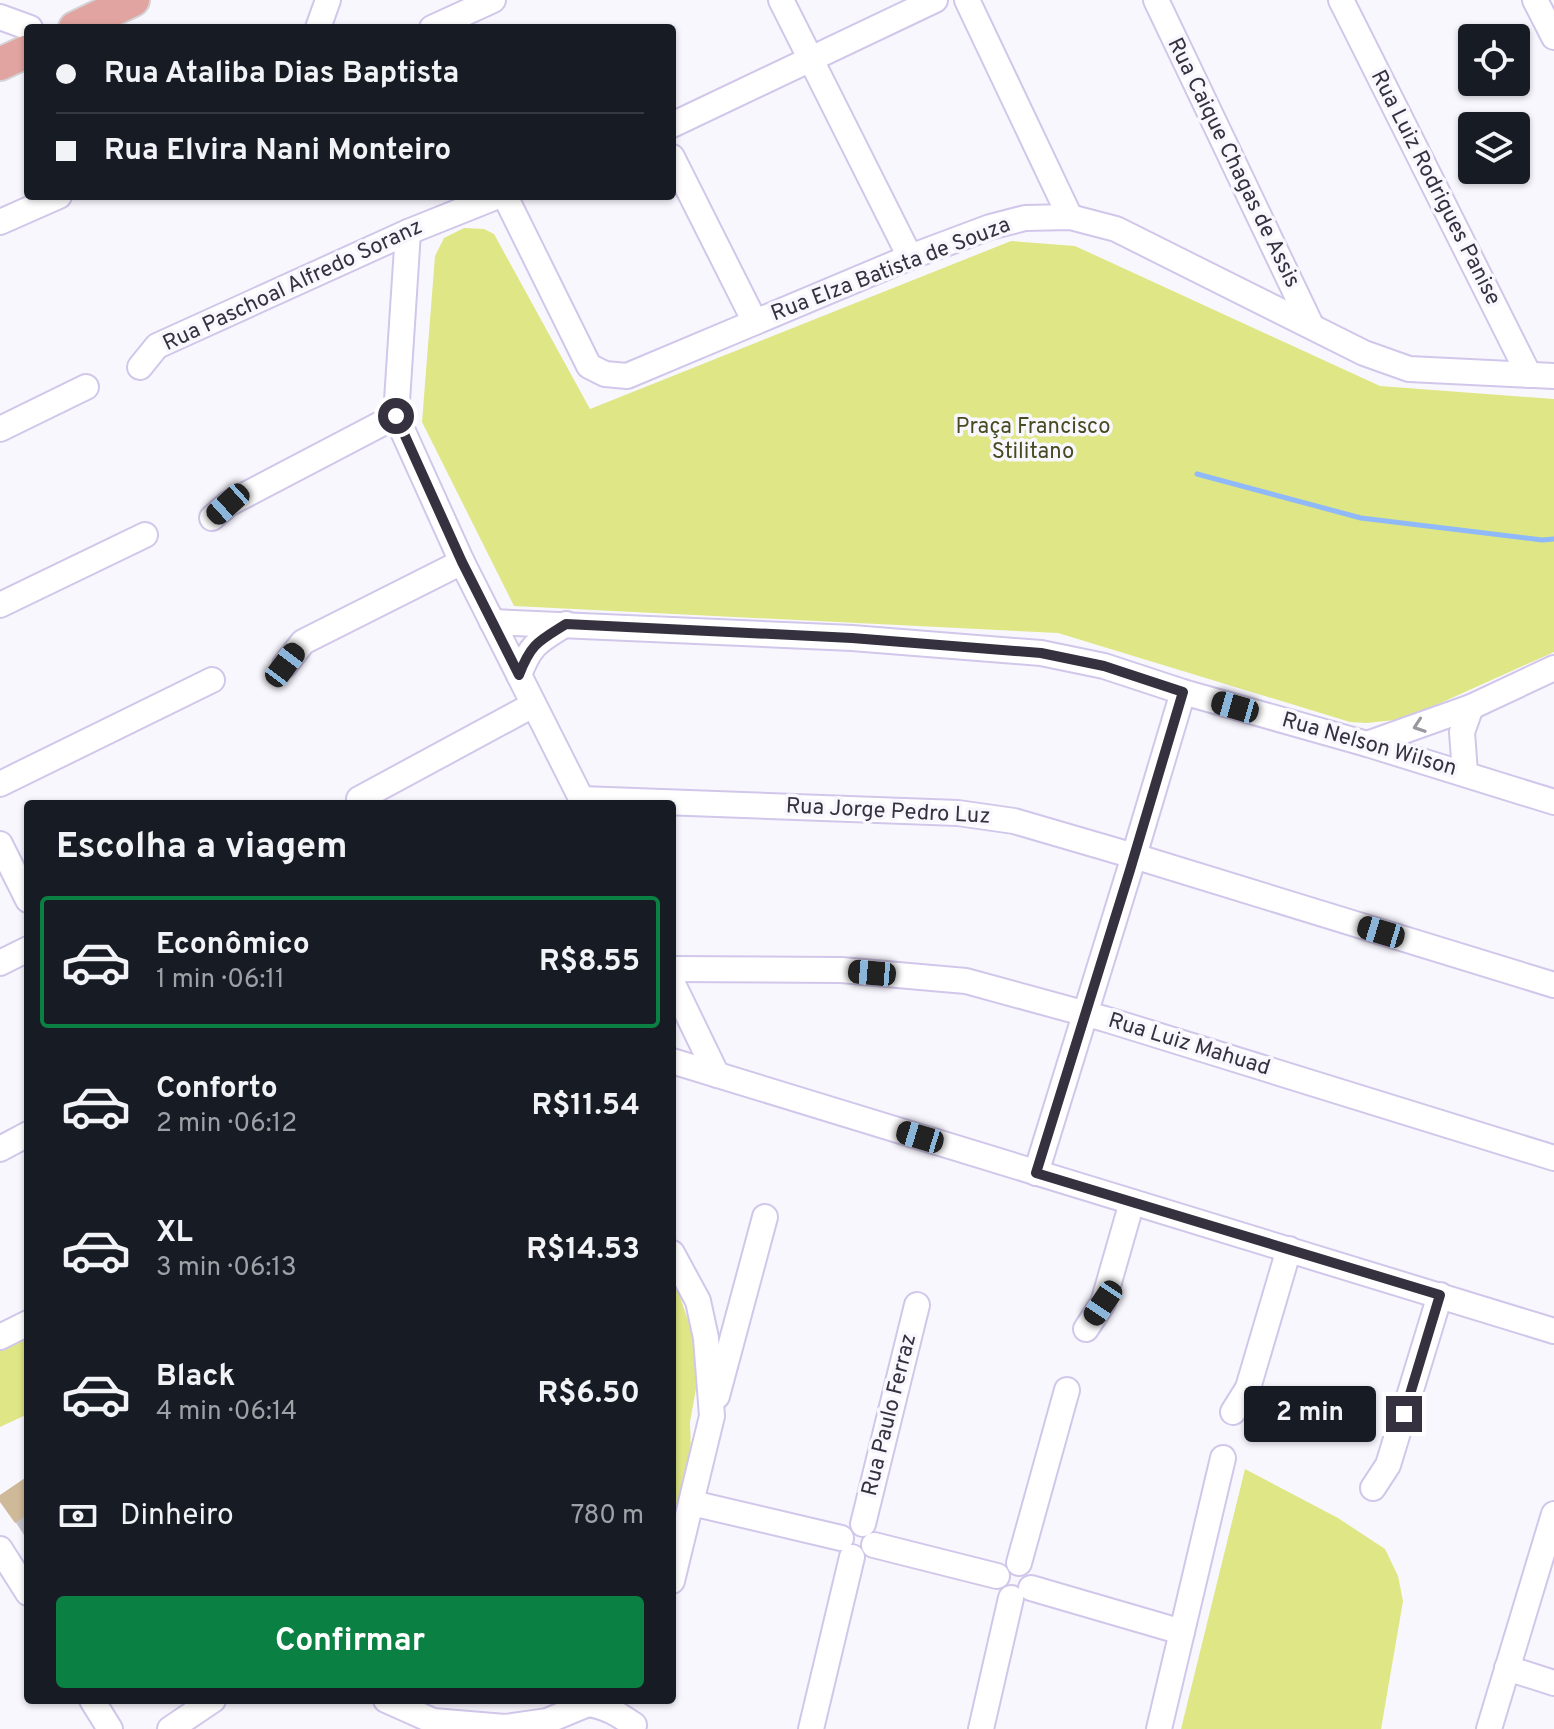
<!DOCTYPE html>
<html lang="pt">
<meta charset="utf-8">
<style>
:root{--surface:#171b24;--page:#242831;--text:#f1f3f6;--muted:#9ea1a6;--line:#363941;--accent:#0b8043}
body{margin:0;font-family:Overpass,sans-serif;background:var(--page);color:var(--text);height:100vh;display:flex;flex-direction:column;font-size:30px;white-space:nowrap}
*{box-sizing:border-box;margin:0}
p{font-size:26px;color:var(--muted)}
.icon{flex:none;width:44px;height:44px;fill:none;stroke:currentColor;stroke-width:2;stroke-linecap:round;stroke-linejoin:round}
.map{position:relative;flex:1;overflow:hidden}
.sheet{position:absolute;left:24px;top:800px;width:652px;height:904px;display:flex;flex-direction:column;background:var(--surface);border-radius:8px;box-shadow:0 2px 6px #0004}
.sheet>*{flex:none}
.guide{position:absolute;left:24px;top:24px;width:652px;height:176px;border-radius:8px;box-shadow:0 2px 6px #0004;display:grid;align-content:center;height:176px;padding:0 32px;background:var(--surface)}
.controls{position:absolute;left:1458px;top:24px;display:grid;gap:16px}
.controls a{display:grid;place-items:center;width:72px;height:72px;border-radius:8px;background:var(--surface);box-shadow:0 2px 6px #0004;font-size:40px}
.end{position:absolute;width:36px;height:36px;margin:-18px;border:10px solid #35313f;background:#fff;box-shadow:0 0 0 4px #fff}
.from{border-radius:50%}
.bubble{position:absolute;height:56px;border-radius:8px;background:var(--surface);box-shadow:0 2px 6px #0004;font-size:26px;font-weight:700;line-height:56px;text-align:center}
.car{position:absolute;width:24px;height:48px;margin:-24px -12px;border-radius:10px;box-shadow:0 0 6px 2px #0007;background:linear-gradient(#222 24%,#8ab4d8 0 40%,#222 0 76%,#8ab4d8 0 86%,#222 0)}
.guide b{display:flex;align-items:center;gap:28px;height:76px;font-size:30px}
.guide b+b{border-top:2px solid var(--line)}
.guide i{width:20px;height:20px;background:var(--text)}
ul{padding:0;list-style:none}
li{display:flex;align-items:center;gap:24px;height:132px;margin:0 16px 12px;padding:0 16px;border:4px solid transparent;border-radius:8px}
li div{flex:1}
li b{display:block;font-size:30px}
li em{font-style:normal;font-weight:700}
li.on{border-color:var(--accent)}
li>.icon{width:72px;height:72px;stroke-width:1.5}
h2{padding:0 32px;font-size:36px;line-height:96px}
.pay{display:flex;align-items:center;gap:20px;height:88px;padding:0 32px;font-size:30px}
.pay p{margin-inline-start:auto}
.button{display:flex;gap:16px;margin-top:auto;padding:16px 32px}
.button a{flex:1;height:92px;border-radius:8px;background:var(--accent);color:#fff;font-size:32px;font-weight:700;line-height:92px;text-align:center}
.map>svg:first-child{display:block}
.green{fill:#dfe685}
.shadow{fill:#0003}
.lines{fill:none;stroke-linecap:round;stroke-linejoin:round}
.stream{stroke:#8fb9f8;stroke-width:5}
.building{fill:#ceb999}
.minor-casing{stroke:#d1c7ea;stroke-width:28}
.major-casing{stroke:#d3d2d5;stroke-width:36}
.minor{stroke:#fff;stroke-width:24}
.major{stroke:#e2a4a0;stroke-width:32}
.oneway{stroke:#9a989f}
.route{stroke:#35313f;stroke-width:10}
.labels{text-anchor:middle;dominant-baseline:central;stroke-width:7;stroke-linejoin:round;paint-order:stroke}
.street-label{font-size:22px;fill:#35313f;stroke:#f9f7fe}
.park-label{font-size:22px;fill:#484b21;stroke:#f9f7fe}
</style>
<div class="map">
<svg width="1554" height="1729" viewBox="0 0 1554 1729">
<rect width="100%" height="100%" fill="#f9f7fe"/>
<!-- green -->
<g class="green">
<path d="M464,228L484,229L494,234L590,409L1011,241L1075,246L1380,386L1554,399V652L1405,719L1366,723L1350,722L1058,633L514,606L422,422L435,256L444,238Z"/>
<path d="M672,1280L677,1288L694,1338L696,1389L690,1422L691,1453L672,1533Z"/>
<path d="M28,1324V1414L0,1427V1339Z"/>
<path d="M1245,1469L1338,1518L1385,1549L1398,1576L1403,1601L1381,1729H1181Z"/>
</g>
<!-- shadow -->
<path class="shadow" d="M28,1478V1533L24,1535L0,1498Z"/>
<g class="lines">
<!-- stream -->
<path class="stream" d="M1197,474L1361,518L1542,540L1554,539"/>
</g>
<!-- building -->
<path class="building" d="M28,1476V1514L15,1523L0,1502V1495Z"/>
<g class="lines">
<defs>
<g id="minor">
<path d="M781,0L910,257"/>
<path d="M967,0L1070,217"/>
<path d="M1156,0L1311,325"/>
<path d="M1341,0L1529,375"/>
<path d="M1535,0L1554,37"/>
<path d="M0,17L30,28"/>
<path d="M318,28L328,0"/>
<path d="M432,28L493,0"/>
<path d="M672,125L935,0"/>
<path d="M672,157L755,322"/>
<path d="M505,196L589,366L605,374L627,376L910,257L990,227L1025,218L1070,217L1116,229L1364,353L1409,369L1554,376"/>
<path d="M0,222L59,196"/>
<path d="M408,232L396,416L462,562L584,804"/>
<path d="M140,367L157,346L408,232L498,196"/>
<path d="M0,429L86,387"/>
<path d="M212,518L228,504L396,416"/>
<path d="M0,605L145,535"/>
<path d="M492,622L852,638L1041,653L1104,666L1183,692L1367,744L1554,802"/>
<path d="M285,665L303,642L462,562"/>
<path d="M519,675C531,643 539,641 566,624"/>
<path d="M1367,744L1471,707L1554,668"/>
<path d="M1465,773L1462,732L1471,707"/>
<path d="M0,784L212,680"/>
<path d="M359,799L533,705"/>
<path d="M581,799L958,813L1014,821L1134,856L1554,985"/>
<path d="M0,844L28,900"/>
<path d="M0,963L28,949"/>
<path d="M672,969L841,970L966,981L1105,1019L1554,1158"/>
<path d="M672,982L717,1075"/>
<path d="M672,1061L1554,1331"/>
<path d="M0,1149L28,1134"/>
<path d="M1036,1173L1134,856L1183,692"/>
<path d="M672,1253L698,1301L706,1338L712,1416L672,1581"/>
<path d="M1086,1329L1103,1303L1132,1202"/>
<path d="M0,1337L28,1323"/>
<path d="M717,1396L765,1217"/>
<path d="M1233,1412L1248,1388L1289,1249"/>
<path d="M1373,1488L1388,1465L1440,1295"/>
<path d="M692,1503L841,1538"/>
<path d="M863,1524L917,1305"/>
<path d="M874,1545L997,1576"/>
<path d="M0,1549L28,1593"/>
<path d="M1019,1563L1067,1390"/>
<path d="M1031,1588L1182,1632"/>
<path d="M1507,1668L1554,1683"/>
<path d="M92,1700L110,1729"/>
<path d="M386,1700L433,1721L505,1727L547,1721L588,1704L594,1700"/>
<path d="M588,1704C607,1707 618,1714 634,1725"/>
<path d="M170,1729L213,1700"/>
<path d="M811,1729L852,1557"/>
<path d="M981,1729L1011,1598"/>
<path d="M1159,1729L1223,1458"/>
<path d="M1489,1729L1554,1514"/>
</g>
<g id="major">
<path d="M75,28L133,0"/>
<path d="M0,64L28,51"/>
</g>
</defs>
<!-- minor casing -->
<use href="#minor" class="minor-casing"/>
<!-- major casing -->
<use href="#major" class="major-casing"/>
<!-- minor -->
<use href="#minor" class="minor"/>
<!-- major -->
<use href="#major" class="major"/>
</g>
<!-- one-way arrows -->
<defs><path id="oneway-chevron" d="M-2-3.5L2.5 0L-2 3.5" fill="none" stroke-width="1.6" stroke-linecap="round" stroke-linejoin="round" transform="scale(2)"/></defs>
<use class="oneway" href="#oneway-chevron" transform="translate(1419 726) rotate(161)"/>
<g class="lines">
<!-- route -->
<path class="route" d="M396,416L462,562L519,675C531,643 539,641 566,624L852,638L1041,653L1104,666L1183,692L1130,870L1036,1173L1440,1295L1404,1414"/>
</g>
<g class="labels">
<!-- street labels -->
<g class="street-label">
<text transform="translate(1233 163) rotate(64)">Rua Caique Chagas de Assis</text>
<text transform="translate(1435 188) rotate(63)">Rua Luiz Rodrigues Panise</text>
<text transform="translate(891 270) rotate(-21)">Rua Elza Batista de Souza</text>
<text transform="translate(293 286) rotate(-25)">Rua Paschoal Alfredo Soranz</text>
<text transform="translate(1369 745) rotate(16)">Rua Nelson Wilson</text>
<text transform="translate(888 812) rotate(3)">Rua Jorge Pedro Luz</text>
<text transform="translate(1189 1045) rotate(17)">Rua Luiz Mahuad</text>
<text transform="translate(890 1415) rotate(-76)">Rua Paulo Ferraz</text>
</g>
<!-- park labels -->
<g class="park-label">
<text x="1033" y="427">Praça Francisco<tspan x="1033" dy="25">Stilitano</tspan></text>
</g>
</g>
</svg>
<div class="controls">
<a><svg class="icon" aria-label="locate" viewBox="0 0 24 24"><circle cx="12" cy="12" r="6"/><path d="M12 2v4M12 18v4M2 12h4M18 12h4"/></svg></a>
<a><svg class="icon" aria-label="layers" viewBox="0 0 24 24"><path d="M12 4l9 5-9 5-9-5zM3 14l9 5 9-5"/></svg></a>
</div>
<i class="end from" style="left:396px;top:416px"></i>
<i class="end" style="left:1404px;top:1414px"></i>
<div class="bubble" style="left:1244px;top:1386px;width:132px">2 min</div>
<i class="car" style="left:228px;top:504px;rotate:228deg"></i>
<i class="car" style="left:285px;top:665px;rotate:37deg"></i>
<i class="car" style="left:1235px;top:707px;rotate:286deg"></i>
<i class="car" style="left:1381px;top:932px;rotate:287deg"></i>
<i class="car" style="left:872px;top:973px;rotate:275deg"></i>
<i class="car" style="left:920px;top:1137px;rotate:287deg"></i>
<i class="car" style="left:1103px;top:1303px;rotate:214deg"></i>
<div class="guide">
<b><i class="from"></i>Rua Ataliba Dias Baptista</b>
<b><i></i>Rua Elvira Nani Monteiro</b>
</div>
<section class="sheet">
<h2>Escolha a viagem</h2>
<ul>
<li class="on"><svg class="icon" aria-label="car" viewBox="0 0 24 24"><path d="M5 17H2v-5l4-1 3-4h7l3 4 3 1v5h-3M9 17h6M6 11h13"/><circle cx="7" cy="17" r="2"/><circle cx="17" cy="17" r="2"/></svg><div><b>Econômico</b><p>1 min · 06:11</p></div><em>R$8.55</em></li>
<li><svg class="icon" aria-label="car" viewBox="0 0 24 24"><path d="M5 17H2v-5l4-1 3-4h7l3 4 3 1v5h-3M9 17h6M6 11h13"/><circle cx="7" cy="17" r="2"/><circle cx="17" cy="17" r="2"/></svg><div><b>Conforto</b><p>2 min · 06:12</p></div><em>R$11.54</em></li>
<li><svg class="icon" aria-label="car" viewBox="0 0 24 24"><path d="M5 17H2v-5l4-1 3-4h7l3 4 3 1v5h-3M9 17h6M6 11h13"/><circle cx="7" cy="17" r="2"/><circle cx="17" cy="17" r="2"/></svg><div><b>XL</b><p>3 min · 06:13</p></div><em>R$14.53</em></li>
<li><svg class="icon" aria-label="car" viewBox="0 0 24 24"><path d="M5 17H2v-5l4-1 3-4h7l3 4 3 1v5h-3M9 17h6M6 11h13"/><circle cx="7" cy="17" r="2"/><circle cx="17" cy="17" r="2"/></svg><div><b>Black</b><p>4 min · 06:14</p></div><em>R$6.50</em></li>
</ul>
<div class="pay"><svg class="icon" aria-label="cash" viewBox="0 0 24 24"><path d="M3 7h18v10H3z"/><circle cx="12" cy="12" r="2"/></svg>Dinheiro<p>780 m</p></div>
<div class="button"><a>Confirmar</a></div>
</section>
</div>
